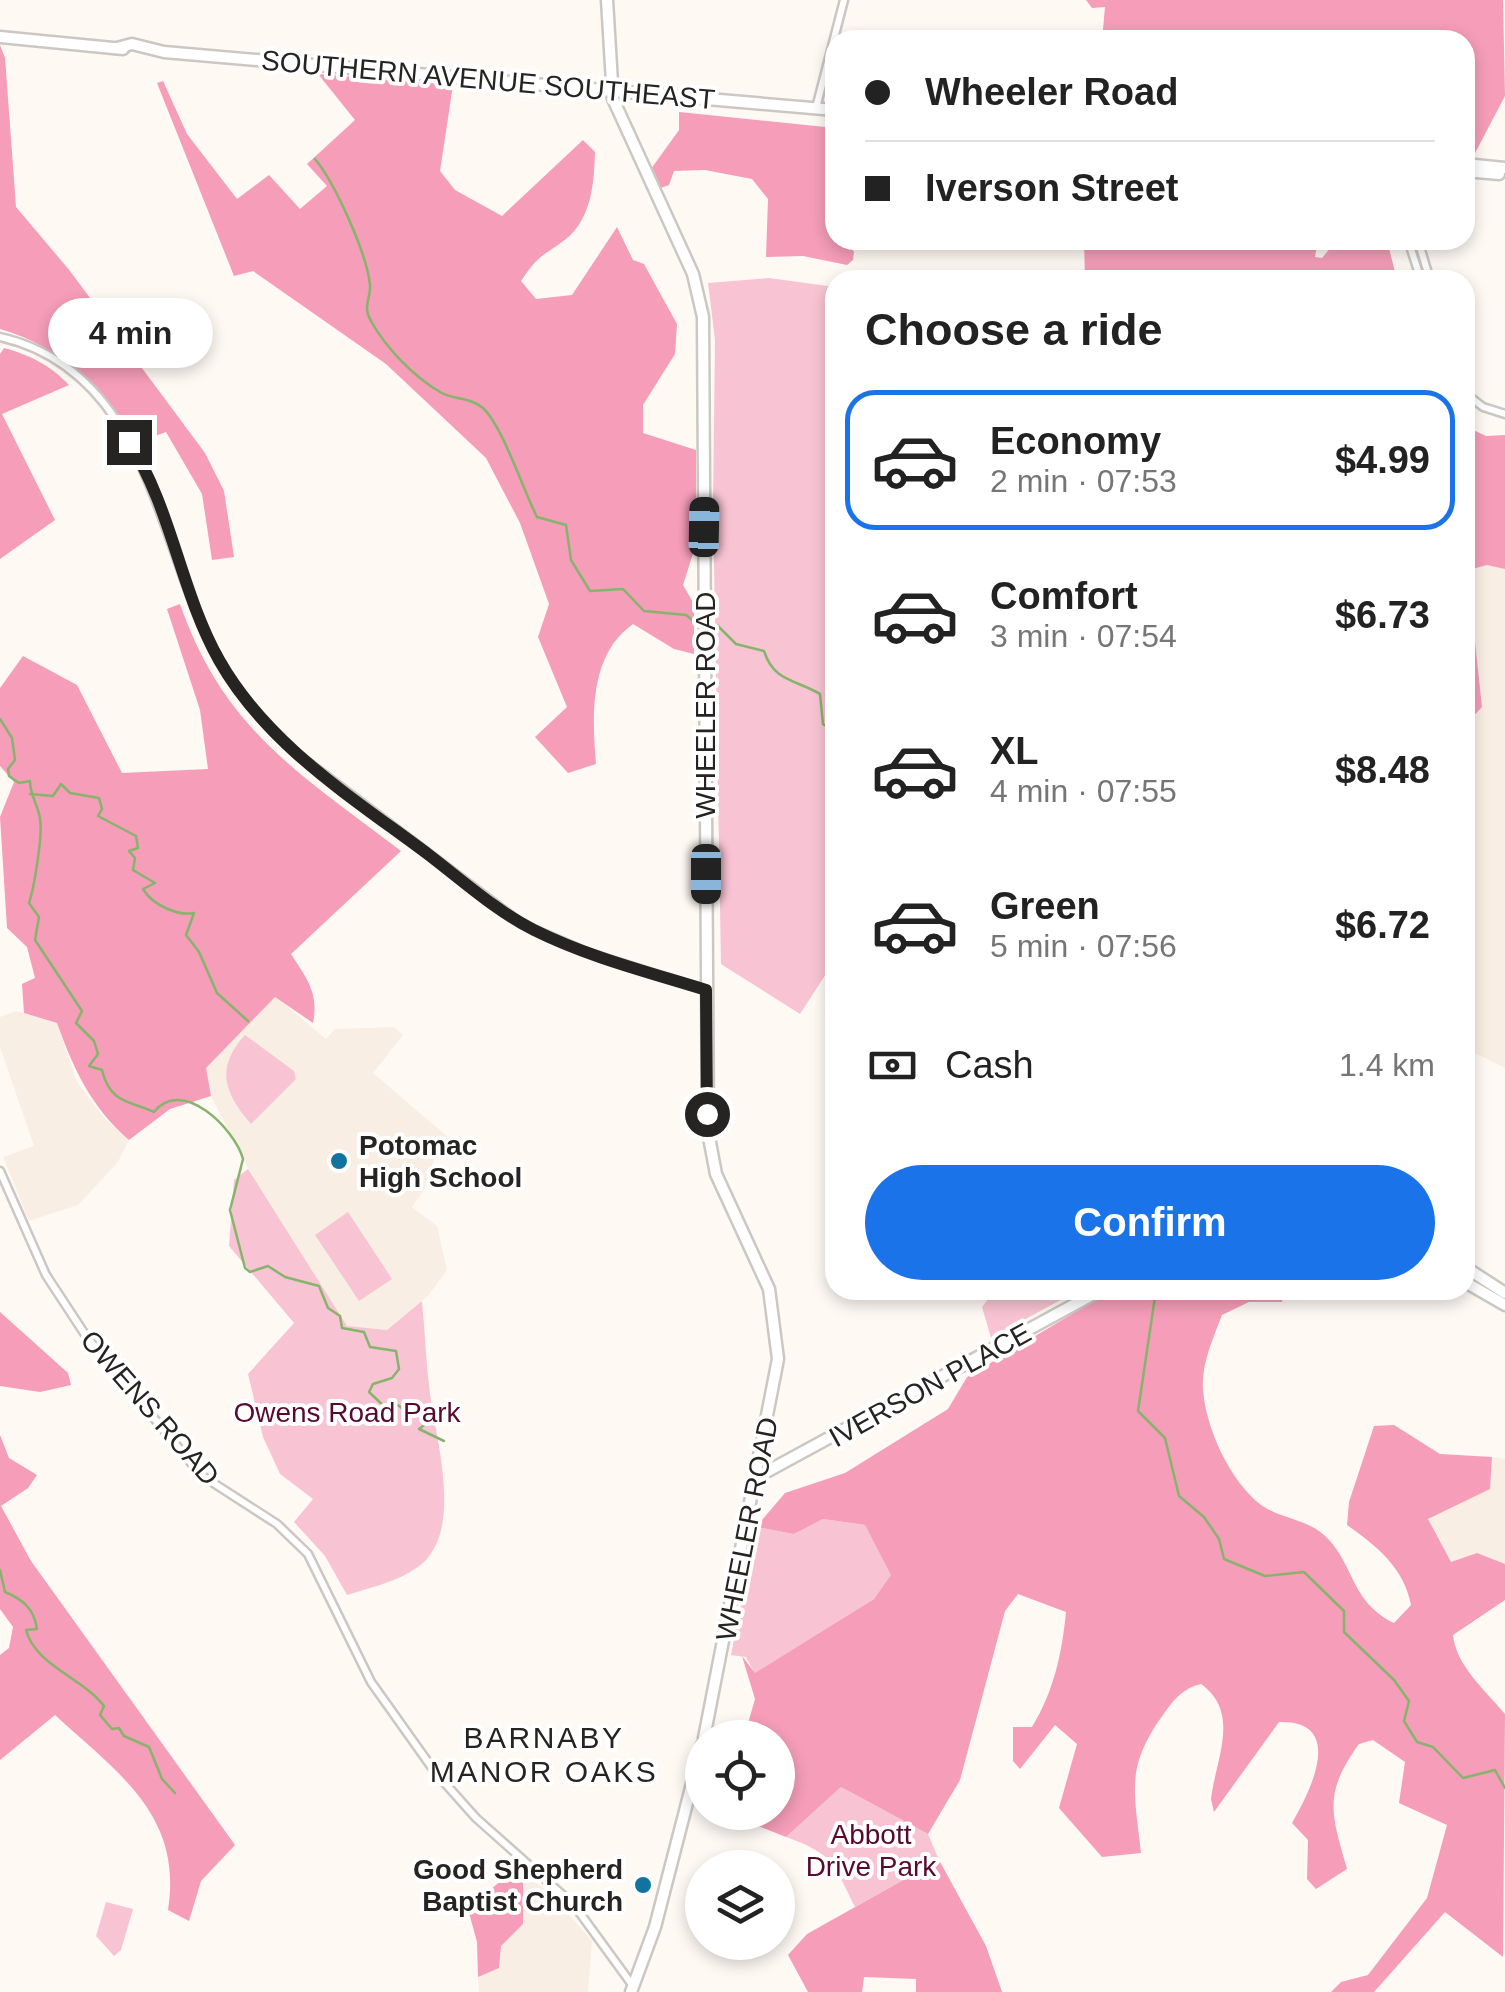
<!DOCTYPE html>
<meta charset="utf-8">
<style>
:root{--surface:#fff;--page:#f6f6f6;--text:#222;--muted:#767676;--line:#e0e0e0;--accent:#1a73e8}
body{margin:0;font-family:Arial,sans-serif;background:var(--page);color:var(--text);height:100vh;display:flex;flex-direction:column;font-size:38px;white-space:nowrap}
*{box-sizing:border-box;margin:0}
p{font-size:32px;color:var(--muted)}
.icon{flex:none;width:55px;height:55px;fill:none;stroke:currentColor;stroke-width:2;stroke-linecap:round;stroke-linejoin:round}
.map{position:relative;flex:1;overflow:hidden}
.panel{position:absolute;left:825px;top:270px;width:650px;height:1030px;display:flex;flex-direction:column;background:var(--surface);border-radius:30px;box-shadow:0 5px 15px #0003}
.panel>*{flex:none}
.banner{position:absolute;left:825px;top:30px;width:650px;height:220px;border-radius:30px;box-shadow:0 5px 15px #0003;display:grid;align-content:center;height:220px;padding:0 40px;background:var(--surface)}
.controls{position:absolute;left:685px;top:1720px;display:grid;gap:20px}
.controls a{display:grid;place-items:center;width:110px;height:110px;border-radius:50%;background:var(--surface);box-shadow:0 5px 15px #0003;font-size:50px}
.end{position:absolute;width:45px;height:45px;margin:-22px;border:12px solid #262422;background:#fff;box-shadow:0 0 0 5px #fff}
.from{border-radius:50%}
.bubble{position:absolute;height:70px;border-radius:35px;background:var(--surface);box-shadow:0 5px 15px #0003;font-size:32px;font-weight:600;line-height:70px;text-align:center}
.car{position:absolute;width:30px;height:60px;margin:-30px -15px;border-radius:12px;box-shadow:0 0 8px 2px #0007;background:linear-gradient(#222 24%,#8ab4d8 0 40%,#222 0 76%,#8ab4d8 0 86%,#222 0)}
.banner b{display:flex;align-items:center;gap:35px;height:95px;font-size:38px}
.banner b+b{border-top:2px solid var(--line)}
.banner i{width:25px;height:25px;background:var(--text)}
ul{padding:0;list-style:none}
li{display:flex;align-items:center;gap:30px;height:140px;margin:0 20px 15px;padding:0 20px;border:5px solid transparent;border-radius:30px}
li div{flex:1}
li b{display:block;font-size:38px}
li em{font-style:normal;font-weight:600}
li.current{border-color:var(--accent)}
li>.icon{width:90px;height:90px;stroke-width:1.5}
h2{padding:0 40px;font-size:45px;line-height:120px}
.pay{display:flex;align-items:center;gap:25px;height:110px;padding:0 40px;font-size:38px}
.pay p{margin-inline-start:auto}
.primary-button{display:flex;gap:20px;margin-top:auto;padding:20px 40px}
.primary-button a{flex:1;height:115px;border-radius:60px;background:var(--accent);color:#fff;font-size:40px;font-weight:600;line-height:115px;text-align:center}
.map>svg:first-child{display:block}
.built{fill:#f9eee3}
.green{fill:#f8c4d3}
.forest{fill:#f59db9}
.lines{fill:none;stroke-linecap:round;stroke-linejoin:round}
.stream{stroke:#87b46c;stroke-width:2.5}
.minor-casing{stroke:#ccc7c2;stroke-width:11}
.major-casing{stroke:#ccc7c2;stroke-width:15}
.minor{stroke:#fff;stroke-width:6}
.major{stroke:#fff;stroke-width:10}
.route{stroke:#262422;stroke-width:12}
.poi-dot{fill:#1173a0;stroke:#fff;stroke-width:4}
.labels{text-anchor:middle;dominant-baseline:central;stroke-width:8;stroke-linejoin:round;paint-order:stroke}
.street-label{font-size:28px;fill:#262422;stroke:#fff}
.poi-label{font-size:28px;font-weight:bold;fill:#262422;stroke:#fff;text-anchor:start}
.park-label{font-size:28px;fill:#580a2e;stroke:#fff}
.neighbourhood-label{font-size:30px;letter-spacing:2.5px;fill:#262422;stroke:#fff}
</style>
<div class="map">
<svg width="1505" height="1992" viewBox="0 0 1505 1992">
<rect width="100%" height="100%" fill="#fff9f4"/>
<!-- built -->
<g class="built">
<path d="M1490,564L1505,568V1068L1465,1048V725L1482,706L1473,624L1465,606V571Z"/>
<path d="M275,996L326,1039L335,1029L394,1027L403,1035L373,1073L450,1139L436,1154L424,1190L412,1207L437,1226L447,1270L428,1296L387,1330L347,1327L256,1184L211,1096L206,1068Z"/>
<path d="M16,1011L57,1023L77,1082L104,1118L129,1140L118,1162L78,1205L29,1221L3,1157L34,1146L0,1047V1017Z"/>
<path d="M1492,1457L1505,1459V1564L1477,1553L1451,1562L1428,1519L1490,1489Z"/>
<path d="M523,1873L549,1892L592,1941L588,1992H479L478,1977L499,1968L501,1946L523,1924Z"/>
</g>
<!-- green -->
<g class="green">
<path d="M769,278L835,287V960L800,1014L721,964L713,505L715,340L708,283Z"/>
<path d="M245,1035L294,1071L296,1079L251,1124C224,1093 215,1068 245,1035Z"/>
<path d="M248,1169L347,1326L387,1330L422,1301C425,1332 426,1363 430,1394C436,1438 459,1515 430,1555C414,1578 372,1587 347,1595L325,1556L294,1522L313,1499L280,1474L263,1437L248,1374L294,1323L229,1246L234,1180Z"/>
<path d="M348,1212L392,1279L359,1301L315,1235Z"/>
<path d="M995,1290H1079L991,1338L982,1307Z"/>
<path d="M823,1519L865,1525L892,1575L874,1599L755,1674L746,1657L731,1655L756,1527L794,1534Z"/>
<path d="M841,1787L928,1834L939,1860L855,1907C834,1864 832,1853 786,1837Z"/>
<path d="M106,1902L133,1909L121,1950L114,1956L96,1936Z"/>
</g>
<!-- forest -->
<g class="forest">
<path d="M1086,0H1503L1505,96L1474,155L1465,158V40H1102L1105,7L1092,8Z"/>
<path d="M0,45L5,58L16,207L70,271L205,453L224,491L234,557L212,560L202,494L166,432L139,442C98,391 65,347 0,329Z"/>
<path d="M318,74L453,85L440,171L455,190L502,216L583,140L595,152C594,182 592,218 566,239C542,257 539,254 521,281L536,299L572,295L617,227L633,260L644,264L677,324L675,354L643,405V433L696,450V544L683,585L694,604V654L674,649L633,624C589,655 592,716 596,764L568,773L535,737L567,707L538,637L549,604L520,523L486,458L386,364L253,271L234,276L157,83L163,81L187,134L237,199L269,175L300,209L327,186L307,164L355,120Z"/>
<path d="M679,112L835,128V240H846L854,252L853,260L847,265L803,256L766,257L768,199L752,179L705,170L674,171L669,185L658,189L651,169L679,130Z"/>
<path d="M1084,240H1318L1315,257L1322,258L1337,240H1387L1397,280L1127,276L1085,280Z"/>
<path d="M4,348C30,355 50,365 69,385L2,414L55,520L0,559V354Z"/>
<path d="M1465,426L1486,436L1505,435V569L1487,565L1465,571Z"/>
<path d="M180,604C224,730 300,774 401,851L291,954C307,979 319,993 313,1023L275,997L206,1068L211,1096L170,1109L129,1140C91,1107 74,1070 57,1023L24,1013L22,984L35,978L27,947L7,928L0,817L14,782L0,766V688L23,656L77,685L122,773L208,769L200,710L167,609Z"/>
<path d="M1465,606L1473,623L1482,707L1465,725Z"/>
<path d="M1112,1290H1284L1282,1302H1249L1222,1315C1213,1339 1201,1364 1203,1390C1206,1429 1230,1481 1261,1505C1279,1518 1308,1520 1324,1535C1355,1563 1349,1601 1394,1623L1411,1605C1404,1568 1377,1546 1347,1525L1349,1502L1374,1426L1394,1425L1440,1454L1492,1457L1490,1489L1428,1519L1451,1562L1477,1553L1505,1564V1600L1453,1635C1456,1666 1486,1691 1505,1714L1503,1957L1445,1912L1374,1992H1331L1341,1982L1368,1975L1427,1898L1447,1825L1399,1803L1405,1762L1373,1740L1359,1744C1323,1794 1331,1813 1347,1869L1316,1889L1307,1879L1308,1840L1292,1823C1311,1790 1346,1720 1279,1722L1214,1812L1211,1799C1216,1758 1241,1713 1201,1684C1184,1688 1175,1698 1165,1712C1125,1767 1134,1789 1141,1853L1102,1857L1059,1808L1077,1744L1055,1725L1020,1769L1013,1761V1727H1032C1054,1691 1062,1653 1066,1612L1018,1594L1005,1611L960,1780L928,1834L841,1787L786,1837L726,1813L778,1812V1738L744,1737L755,1699L742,1656L755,1673L874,1599L891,1575L865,1525L823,1519L794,1534L756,1527L785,1493L845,1473L948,1409L967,1377Z"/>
<path d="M0,1312L68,1373L71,1385L40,1392L0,1386Z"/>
<path d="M0,1435L9,1458L37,1475L28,1488L1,1506L31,1561L235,1845L201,1881L189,1921L168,1910C183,1815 118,1773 55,1715L0,1760V1655L9,1648L13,1627L0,1609Z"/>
<path d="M939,1860L986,1946L1002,1992H916V1979L864,1977L862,1992H808L788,1955L807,1934Z"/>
<path d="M516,1868L523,1873V1924L501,1946L499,1968L478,1977L477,1942L468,1909L482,1904L490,1890Z"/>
</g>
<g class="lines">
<!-- stream -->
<g class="stream">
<path d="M315,159C335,183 367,254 370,285C371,299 362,306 371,321C386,348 413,376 440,392C453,400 470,397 483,408C503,427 524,492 537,517L566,525L571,560L590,591L623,589L644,611L686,615L695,622"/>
<path d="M717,625L736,644L764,651C774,682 795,679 820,694L823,724L835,733"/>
<path d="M0,719L12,738L15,760L8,769L9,776L19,783L30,781C30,796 38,804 40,819C43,835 34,888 29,903L39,917L35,940L82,1011L76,1023L94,1041L98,1054L89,1066L102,1070C110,1104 131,1101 154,1112C182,1076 235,1129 243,1159L230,1210L245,1268L250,1272L268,1266L285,1277L319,1286L328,1308L340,1316L342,1328L364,1332L370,1347L396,1351L399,1369L392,1378L373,1384L369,1392L388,1410L398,1405L410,1415L425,1416L427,1423L419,1429L444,1441"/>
<path d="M30,794L53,796L61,784L70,793L99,798L102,809L98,816L136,836L138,848L129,851L135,858L133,870L155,883L143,889C153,906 179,916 194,913L186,935L199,952L217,993L248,1021"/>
<path d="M1156,1290L1138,1411L1165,1438L1179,1496L1204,1517L1219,1539L1224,1559L1265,1576L1304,1572L1344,1611V1632L1394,1680L1409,1701L1404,1721L1417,1742L1433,1747L1463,1778L1495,1770L1505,1788"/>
<path d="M0,1570L5,1592C22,1599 34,1608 37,1629L26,1630C35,1665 83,1678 104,1706L100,1715L112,1729L119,1728L124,1736L149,1747L162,1779L175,1793"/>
</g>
<defs>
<g id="minor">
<path d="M816,108L844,0"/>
<path d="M1408,240L1421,280"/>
<path d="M1418,240L1430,280"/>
<path d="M0,337C137,368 156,520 202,626C223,673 254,715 292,750L522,924L589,953L706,990"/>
<path d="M1465,393L1483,407L1505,414"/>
<path d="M0,1171L46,1275L86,1336L201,1475L277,1524L308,1554L371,1682L435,1772L476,1818L574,1905L633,1986"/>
</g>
<g id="major">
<path d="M607,0L613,99L693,274L703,317L708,1132L716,1174L769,1289L778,1359L704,1738"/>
<path d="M0,37L123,49"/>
<path d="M117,48L132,44L164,52L835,110"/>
<path d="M1465,164L1505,168"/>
<path d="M1465,171L1499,174"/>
<path d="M1465,1267L1505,1293"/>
<path d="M1465,1282L1505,1305"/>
<path d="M757,1477L1101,1290"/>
<path d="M631,1992L655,1927L702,1745"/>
</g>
</defs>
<!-- minor casing -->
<use href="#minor" class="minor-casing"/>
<!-- major casing -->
<use href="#major" class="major-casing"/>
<!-- minor -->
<use href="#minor" class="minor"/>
<!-- major -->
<use href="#major" class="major"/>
</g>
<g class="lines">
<!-- route -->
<path class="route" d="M129,442C172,509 180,590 219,660C267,745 353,798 429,855C463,881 496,911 534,930C588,957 648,972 706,990L707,1114"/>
</g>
<!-- markers -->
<g class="poi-dot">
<circle cx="339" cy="1161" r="10"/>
<circle cx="643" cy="1885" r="10"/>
</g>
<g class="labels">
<!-- street labels -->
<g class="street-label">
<text transform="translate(488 80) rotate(5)">SOUTHERN AVENUE SOUTHEAST</text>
<text transform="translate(705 705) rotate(-90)">WHEELER ROAD</text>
<text transform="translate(930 1385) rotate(-29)">IVERSON PLACE</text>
<text transform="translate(150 1408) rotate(49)">OWENS ROAD</text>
<text transform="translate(747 1529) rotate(-79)">WHEELER ROAD</text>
</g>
<!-- poi labels -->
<g class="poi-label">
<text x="359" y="1145">Potomac<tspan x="359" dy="32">High School</tspan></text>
<text x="623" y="1869" text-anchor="end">Good Shepherd<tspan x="623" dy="32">Baptist Church</tspan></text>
</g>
<!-- park labels -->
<g class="park-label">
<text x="347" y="1412">Owens Road Park</text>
<text x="871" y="1834">Abbott<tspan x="871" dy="32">Drive Park</tspan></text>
</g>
<!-- neighbourhood labels -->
<g class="neighbourhood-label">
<text x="544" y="1737">BARNABY<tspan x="544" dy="34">MANOR OAKS</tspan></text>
</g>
</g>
</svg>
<div class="controls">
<a><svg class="icon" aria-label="locate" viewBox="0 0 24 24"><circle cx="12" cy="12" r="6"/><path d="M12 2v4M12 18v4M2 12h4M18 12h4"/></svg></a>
<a><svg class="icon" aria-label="layers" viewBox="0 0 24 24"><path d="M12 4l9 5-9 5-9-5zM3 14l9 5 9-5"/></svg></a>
</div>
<i class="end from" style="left:707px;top:1114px"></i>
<i class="end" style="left:129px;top:442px"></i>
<div class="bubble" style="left:48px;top:298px;width:165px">4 min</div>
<i class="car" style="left:704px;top:527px;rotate:1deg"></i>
<i class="car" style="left:706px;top:874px;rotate:180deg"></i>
<div class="banner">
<b><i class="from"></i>Wheeler Road</b>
<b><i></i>Iverson Street</b>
</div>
<section class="panel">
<h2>Choose a ride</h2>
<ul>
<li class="current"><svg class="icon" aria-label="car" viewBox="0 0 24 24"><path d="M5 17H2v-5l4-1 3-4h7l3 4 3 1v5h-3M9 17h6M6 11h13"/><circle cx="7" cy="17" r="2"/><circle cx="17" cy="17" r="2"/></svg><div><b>Economy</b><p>2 min · 07:53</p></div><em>$4.99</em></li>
<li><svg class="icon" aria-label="car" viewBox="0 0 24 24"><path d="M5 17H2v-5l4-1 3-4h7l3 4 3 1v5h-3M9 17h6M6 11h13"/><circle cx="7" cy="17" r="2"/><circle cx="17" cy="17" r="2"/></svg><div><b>Comfort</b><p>3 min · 07:54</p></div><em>$6.73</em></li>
<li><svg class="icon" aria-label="car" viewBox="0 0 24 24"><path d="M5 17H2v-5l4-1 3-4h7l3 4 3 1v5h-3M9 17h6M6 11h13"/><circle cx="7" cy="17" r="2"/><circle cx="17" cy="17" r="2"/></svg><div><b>XL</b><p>4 min · 07:55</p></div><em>$8.48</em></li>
<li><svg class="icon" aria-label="car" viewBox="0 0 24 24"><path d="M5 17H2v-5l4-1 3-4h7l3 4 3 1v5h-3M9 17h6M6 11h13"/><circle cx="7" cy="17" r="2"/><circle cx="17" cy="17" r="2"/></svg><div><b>Green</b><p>5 min · 07:56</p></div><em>$6.72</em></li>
</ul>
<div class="pay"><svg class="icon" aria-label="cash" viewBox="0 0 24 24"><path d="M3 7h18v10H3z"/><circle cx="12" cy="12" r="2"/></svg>Cash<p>1.4 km</p></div>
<div class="primary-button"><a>Confirm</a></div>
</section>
</div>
